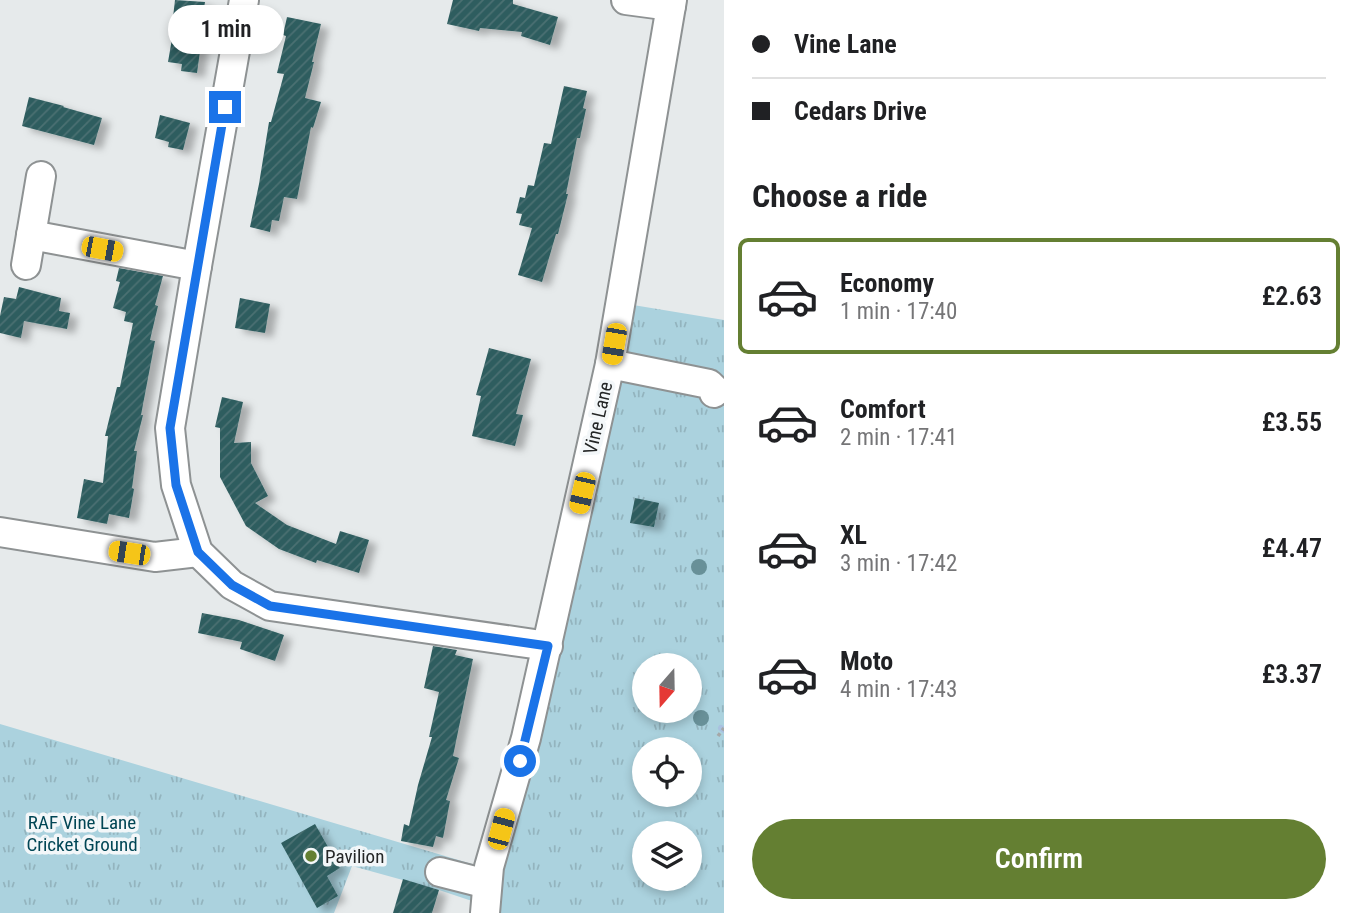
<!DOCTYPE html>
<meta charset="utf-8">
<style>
:root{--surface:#fff;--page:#f6f6f6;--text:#202124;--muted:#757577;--line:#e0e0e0;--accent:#647f32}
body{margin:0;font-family:"Roboto Condensed",sans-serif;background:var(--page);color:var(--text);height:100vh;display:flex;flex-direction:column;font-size:26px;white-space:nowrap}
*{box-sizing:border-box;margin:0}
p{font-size:23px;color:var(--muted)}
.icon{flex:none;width:38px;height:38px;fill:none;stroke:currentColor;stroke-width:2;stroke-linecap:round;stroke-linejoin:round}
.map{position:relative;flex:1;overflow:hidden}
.sheet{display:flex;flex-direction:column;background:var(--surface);width:630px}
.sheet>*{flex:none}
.banner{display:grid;align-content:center;height:154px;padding:0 28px;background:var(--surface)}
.needle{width:46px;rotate:200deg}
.tools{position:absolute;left:632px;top:653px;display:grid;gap:14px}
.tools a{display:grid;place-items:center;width:70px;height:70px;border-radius:50%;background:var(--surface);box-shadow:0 4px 10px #0003;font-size:35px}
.end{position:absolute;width:32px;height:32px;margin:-16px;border:9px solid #1a73e8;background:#fff;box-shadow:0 0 0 4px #fff}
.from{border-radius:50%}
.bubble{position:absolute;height:49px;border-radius:24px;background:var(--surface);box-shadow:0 4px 10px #0003;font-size:23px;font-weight:600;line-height:49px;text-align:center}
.car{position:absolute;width:21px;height:42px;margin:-21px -10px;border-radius:9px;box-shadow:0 0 5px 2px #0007;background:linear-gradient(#f5c518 24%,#345 0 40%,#f5c518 0 76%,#345 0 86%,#f5c518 0)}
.banner b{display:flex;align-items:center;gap:24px;height:66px;font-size:26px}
.banner b+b{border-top:2px solid var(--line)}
.banner i{width:18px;height:18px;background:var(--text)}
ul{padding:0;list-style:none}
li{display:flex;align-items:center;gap:21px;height:116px;margin:0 14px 10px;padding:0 14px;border:4px solid transparent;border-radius:10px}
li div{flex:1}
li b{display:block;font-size:26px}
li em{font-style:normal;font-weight:600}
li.selected{border-color:var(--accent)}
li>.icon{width:63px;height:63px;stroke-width:1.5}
h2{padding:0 28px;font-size:32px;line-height:84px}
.button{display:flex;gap:14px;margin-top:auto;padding:14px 28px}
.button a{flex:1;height:80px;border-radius:42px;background:var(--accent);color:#fff;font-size:28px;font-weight:600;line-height:80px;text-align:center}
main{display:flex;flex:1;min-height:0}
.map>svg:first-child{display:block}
.grass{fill:url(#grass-tufts);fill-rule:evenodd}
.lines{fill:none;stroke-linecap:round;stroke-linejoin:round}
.stream{stroke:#a9c1e0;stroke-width:6}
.building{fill:url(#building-hatch);filter:url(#shadow)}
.minor-casing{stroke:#8e9293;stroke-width:32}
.path{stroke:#a5a8a9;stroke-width:3.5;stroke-dasharray:3.5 3.5;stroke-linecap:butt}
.minor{stroke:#fff;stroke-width:28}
.tree{fill:#689098}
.route{stroke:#1a73e8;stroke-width:9}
.poi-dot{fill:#647f32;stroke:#f3f7f9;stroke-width:2.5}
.labels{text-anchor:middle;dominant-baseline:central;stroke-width:7;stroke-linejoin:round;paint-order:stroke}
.street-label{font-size:19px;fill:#242626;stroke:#f3f7f9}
.park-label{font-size:19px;fill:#014655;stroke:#f3f7f9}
.poi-label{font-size:19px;fill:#242626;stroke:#f3f7f9;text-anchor:start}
</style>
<main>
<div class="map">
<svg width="724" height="913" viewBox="0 0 724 913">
<defs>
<pattern id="grass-tufts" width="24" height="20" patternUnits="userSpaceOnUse" patternTransform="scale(1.75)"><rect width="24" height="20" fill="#abd2de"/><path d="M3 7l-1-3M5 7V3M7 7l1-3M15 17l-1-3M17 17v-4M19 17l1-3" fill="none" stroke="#93b4be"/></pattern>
<pattern id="building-hatch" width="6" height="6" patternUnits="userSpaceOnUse" patternTransform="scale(1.75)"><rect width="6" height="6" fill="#2e5d5f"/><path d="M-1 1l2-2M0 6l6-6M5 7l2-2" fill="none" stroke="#4b7072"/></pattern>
<filter id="shadow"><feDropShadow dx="8" dy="4.5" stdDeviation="3.5" flood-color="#0004"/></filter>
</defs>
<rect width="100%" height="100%" fill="#e6eaeb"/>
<!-- grass -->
<g class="grass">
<path d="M621,303L724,320V913H489ZM644,665H690V710H644ZM644,749H690V794H644ZM644,833H690V878H644Z"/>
<path d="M0,724L482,867L472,901L439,890L352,866L334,913H0Z"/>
</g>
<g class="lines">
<!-- stream -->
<path class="stream" d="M721,728L724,730"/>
</g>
<!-- building -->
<g class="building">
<path d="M175,0L205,2L199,43L201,44L197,73L181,71L182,64L168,62L174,27L172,26Z"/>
<path d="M453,0H513V4L558,17L550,45L521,36L522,32L480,28L479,31L447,24Z"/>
<path d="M287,17L321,24L312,62H314L305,98L321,102L313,128L311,127L297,199L284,197L279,221L272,220L270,232L250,227L259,184L269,122H271L284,74L277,73L286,36L283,35Z"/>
<path d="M564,86L587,91L583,108L586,109L580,138H577L566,194H568L558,234H556L542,282L518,275L532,228L519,225L522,214L516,213L520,197L525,198L528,185L534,186L544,143L551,144Z"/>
<path d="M29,97L64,106L63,107L102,118L94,145L22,126Z"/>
<path d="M160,115L190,123L183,150L168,147L169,142L155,138Z"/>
<path d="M119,268L163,276L155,305L158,306L150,340L155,341L141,415H143L134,451H137L132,488L134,489L129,518L109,514L107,524L77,518L84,479L103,483L108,436H105L117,387H120L133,323L124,321L126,312L113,308L120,282L116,281Z"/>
<path d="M19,287L61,298L59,311L70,313L67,329L24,321L21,338L0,333V316L4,297L16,299Z"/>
<path d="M240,298L270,304L265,333L235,328Z"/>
<path d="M489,348L531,359L516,414L523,415L515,446L472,436L481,396L476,395Z"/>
<path d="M222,397L243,402L234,443L251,442V463L268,496L255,503L287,525L336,544L340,531L369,540L359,573L317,560L316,563L279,549L246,526L220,477V428L215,427Z"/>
<path d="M635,498L659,503L654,527L630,523Z"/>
<path d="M202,613L239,620L284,635L275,661L240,649L242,642L198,633Z"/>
<path d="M433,646L457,650L455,655L473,659L453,756L459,758L446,800L450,801L443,838L436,836L433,847L401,841L404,824L409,826L418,785L432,737H429L439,692L424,688Z"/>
<path d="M315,824L340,868L327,876L338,896L317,908L281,843Z"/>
<path d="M403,879L439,890L432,913H393Z"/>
</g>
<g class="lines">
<defs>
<g id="minor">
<path d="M244,0L197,266L170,428L176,485L198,552L232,585L270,606L548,646"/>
<path d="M626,0L671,6"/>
<path d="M31,235L197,266"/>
<path d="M26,265L41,176"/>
<path d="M610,364L709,384L713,388L714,393"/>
<path d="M0,532L155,557L198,552"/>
<path d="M440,872L487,884"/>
<path d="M485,913L489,867L526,738L610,364L672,0"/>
</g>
</defs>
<!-- minor casing -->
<use href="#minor" class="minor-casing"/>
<!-- path -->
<path class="path" d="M718,736L724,728"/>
<!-- minor -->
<use href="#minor" class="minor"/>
</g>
<!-- trees -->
<g class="tree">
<circle cx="699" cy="567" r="8"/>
<circle cx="701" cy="718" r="8"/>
</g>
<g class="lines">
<!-- route -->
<path class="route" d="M225,107L170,428L176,485L198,552L232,585L270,606L548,646L520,761"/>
</g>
<!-- markers -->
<circle class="poi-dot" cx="311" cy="856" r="7"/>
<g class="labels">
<!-- street labels -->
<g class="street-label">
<text transform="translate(598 418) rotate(-77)">Vine Lane</text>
</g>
<!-- park labels -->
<g class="park-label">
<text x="82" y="822">RAF Vine Lane<tspan x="82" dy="22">Cricket Ground</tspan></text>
</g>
<!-- poi labels -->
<g class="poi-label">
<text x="325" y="856">Pavilion</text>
</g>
</g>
</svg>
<div class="tools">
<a><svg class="needle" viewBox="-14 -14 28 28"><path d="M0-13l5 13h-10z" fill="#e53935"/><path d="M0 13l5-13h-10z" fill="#757577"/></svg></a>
<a><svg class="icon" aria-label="locate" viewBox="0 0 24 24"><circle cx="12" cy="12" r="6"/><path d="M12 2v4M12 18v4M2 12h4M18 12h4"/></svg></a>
<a><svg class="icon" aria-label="layers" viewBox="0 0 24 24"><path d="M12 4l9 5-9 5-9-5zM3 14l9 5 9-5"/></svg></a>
</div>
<i class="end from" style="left:520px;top:761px"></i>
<i class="end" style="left:225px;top:107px"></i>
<div class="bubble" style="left:168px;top:5px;width:116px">1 min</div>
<i class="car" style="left:102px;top:249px;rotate:101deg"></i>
<i class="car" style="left:614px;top:344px;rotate:190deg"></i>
<i class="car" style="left:582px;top:493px;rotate:193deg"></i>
<i class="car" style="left:129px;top:553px;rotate:279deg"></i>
<i class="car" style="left:501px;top:829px;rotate:15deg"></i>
</div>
<section class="sheet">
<div class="banner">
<b><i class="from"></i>Vine Lane</b>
<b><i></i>Cedars Drive</b>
</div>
<h2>Choose a ride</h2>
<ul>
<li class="selected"><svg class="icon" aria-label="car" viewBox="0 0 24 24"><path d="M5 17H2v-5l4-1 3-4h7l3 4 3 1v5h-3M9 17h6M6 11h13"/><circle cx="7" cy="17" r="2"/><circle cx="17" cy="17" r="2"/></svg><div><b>Economy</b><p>1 min · 17:40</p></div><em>£2.63</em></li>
<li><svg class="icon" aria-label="car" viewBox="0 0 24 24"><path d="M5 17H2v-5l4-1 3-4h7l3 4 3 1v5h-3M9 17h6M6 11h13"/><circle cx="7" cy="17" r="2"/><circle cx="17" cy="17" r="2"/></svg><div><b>Comfort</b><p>2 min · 17:41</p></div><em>£3.55</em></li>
<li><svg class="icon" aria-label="car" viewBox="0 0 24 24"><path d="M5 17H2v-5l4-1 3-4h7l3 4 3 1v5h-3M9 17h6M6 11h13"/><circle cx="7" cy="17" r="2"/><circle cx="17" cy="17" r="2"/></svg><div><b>XL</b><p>3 min · 17:42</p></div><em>£4.47</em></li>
<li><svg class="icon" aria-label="car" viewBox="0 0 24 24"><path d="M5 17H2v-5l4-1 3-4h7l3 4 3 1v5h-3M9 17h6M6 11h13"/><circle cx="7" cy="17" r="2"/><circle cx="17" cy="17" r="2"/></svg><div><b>Moto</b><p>4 min · 17:43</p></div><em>£3.37</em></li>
</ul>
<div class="button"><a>Confirm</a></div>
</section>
</main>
